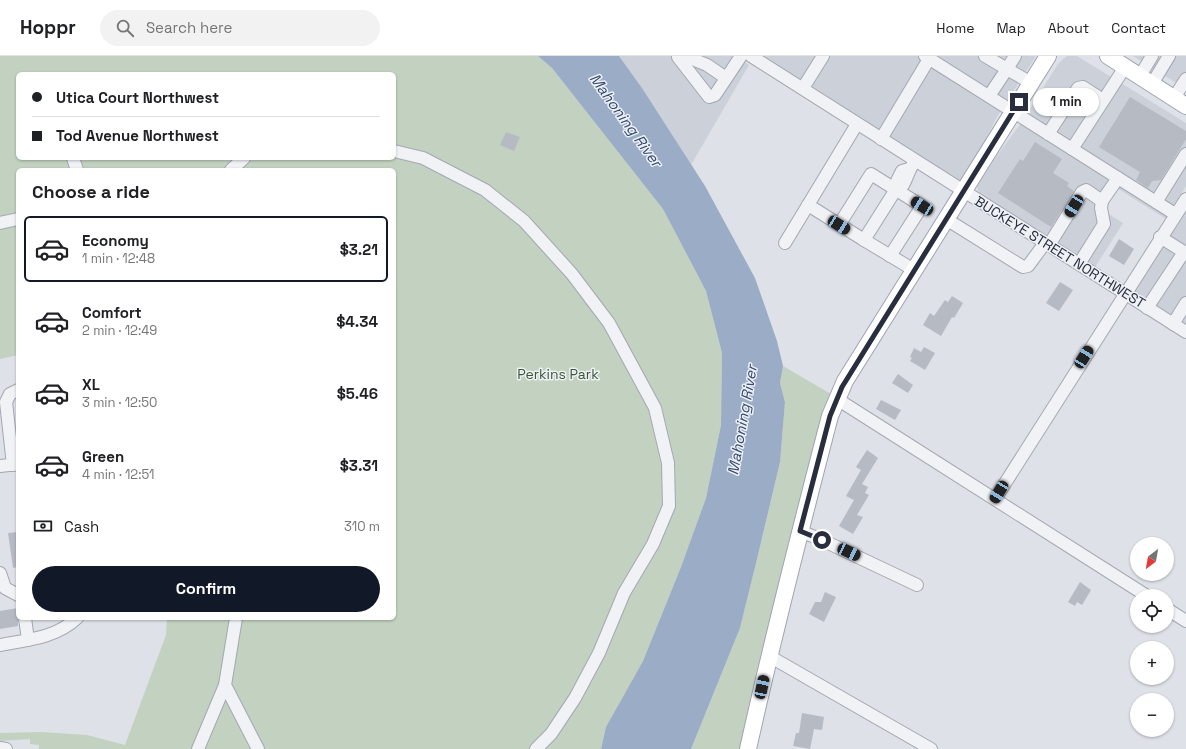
<!DOCTYPE html>
<meta charset="utf-8">
<style>
:root{--surface:#fff;--page:#f2f2f2;--text:#202124;--muted:#757577;--line:#e0e0e0;--accent:#111827}
body{margin:0;font-family:"Space Grotesk",sans-serif;background:var(--page);color:var(--text);height:100vh;display:flex;flex-direction:column;font-size:15px;white-space:nowrap}
*{box-sizing:border-box;margin:0}
p{font-size:13px;color:var(--muted)}
.icon{flex:none;width:22px;height:22px;fill:none;stroke:currentColor;stroke-width:2;stroke-linecap:round;stroke-linejoin:round}
.map{position:relative;flex:1;overflow:hidden}
.panel{position:absolute;left:16px;top:112px;width:380px;height:452px;display:flex;flex-direction:column;background:var(--surface);border-radius:6px;box-shadow:0 1px 3px #0004}
.panel>*{flex:none}
.hud{position:absolute;left:16px;top:16px;width:380px;height:88px;border-radius:6px;box-shadow:0 1px 3px #0004;display:grid;align-content:center;height:88px;padding:0 16px;background:var(--surface)}
.needle{width:26px;rotate:211deg}
.buttons{position:absolute;left:1130px;top:481px;display:grid;gap:8px}
.buttons a{display:grid;place-items:center;width:44px;height:44px;border-radius:50%;background:var(--surface);box-shadow:0 1px 3px #0004;font-size:20px}
.end{position:absolute;width:18px;height:18px;margin:-9px;border:5px solid #282e3d;background:#fff;box-shadow:0 0 0 2px #fff}
.from{border-radius:50%}
.bubble{position:absolute;height:28px;border-radius:14px;background:var(--surface);box-shadow:0 1px 3px #0004;font-size:13px;font-weight:700;line-height:28px;text-align:center}
.car{position:absolute;width:12px;height:24px;margin:-12px -6px;border-radius:5px;box-shadow:0 0 3px 1px #0007;background:linear-gradient(#222 24%,#8ab4d8 0 40%,#222 0 76%,#8ab4d8 0 86%,#222 0)}
.hud b{display:flex;align-items:center;gap:14px;height:38px;font-size:15px}
.hud b+b{border-top:1px solid var(--line)}
.hud i{width:10px;height:10px;background:var(--text)}
ul{padding:0;list-style:none}
li{display:flex;align-items:center;gap:12px;height:66px;margin:0 8px 6px;padding:0 8px;border:2px solid transparent;border-radius:6px}
li div{flex:1}
li b{display:block;font-size:15px}
li em{font-style:normal;font-weight:700}
li.on{border-color:var(--accent)}
li>.icon{width:36px;height:36px;stroke-width:1.5}
h2{padding:0 16px;font-size:18px;line-height:48px}
.pay{display:flex;align-items:center;gap:10px;height:44px;padding:0 16px;font-size:15px}
.pay p{margin-inline-start:auto}
.cta{display:flex;gap:8px;margin-top:auto;padding:8px 16px}
.cta a{flex:1;height:46px;border-radius:24px;background:var(--accent);color:#fff;font-size:16px;font-weight:700;line-height:46px;text-align:center}
header{display:flex;align-items:center;gap:24px;box-sizing:border-box;height:56px;padding:0 20px;background:var(--surface);border-bottom:1px solid var(--line)}
header strong{font-size:19px}
nav{display:flex;gap:22px;margin-inline-start:auto;font-size:14px}
.search{width:280px;height:36px;background:var(--page);display:flex;align-items:center;gap:10px;box-sizing:border-box;padding:0 14px;border-radius:22px;color:var(--muted);font-size:15px}
.map>svg:first-child{display:block}
.built{fill:#ccd0d9}
.green{fill:#c2d1c0;fill-rule:evenodd}
.water{fill:#9aacc6}
.building{fill:#b6bac3}
.lines{fill:none;stroke-linecap:round;stroke-linejoin:round}
.minor-casing{stroke:#a4a8b1;stroke-width:14}
.major-casing{stroke:#9ea4b2;stroke-width:18}
.minor{stroke:#f1f2f6;stroke-width:12}
.major{stroke:#fff;stroke-width:16}
.route{stroke:#282e3d;stroke-width:5}
.labels{text-anchor:middle;dominant-baseline:central;stroke-width:3;stroke-linejoin:round;paint-order:stroke}
.street-label{font-size:14px;fill:#282e3d;stroke:#edf0f5}
.park-label{font-size:14px;fill:#3a5836;stroke:#edf0f5}
.water-label{font-size:15px;font-style:italic;fill:#344a6f;stroke:#edf0f5}
</style>
<header>
<strong>Hoppr</strong>
<div class="search"><svg class="icon" aria-label="search" viewBox="0 0 24 24"><circle cx="10" cy="10" r="6"/><path d="M15 15l6 6"/></svg>Search here</div>
<nav><a>Home</a><a>Map</a><a>About</a><a>Contact</a></nav>
</header>
<div class="map">
<svg width="1186" height="693" viewBox="0 0 1186 693">
<rect width="100%" height="100%" fill="#dee1e7"/>
<!-- built -->
<g class="built">
<path d="M619,0H735L749,9L691,109L642,32Z"/>
<path d="M762,0H1036L997,61L966,122L960,125L952,122Z"/>
<path d="M1067,0H1077L1186,67V130L1166,163L1117,132L1104,155L1123,167L1094,213L979,138L977,131V126L1019,70L1058,8L1063,3Z"/>
<path d="M1133,0H1186V33Z"/>
<path d="M1186,155V271L1135,239L1134,236Z"/>
</g>
<!-- green -->
<g class="green">
<path d="M0,0H538L552,12L663,153L706,235L722,297L721,369L706,442L681,511L643,605L606,671L601,693H39V689L30,688V683L0,685V677L40,676L87,679L125,689L166,579L167,562H394V114H18V299L0,303ZM18,18H394V102H18Z"/>
<path d="M783,310L831,338L824,352L740,693H691L740,572L757,503L780,406L785,346L780,327Z"/>
</g>
<!-- water -->
<path class="water" d="M538,0H619L642,32L705,130L755,222L777,285L783,310L780,327L785,346L780,406L757,503L740,572L691,693H601L606,671L643,605L681,511L706,442L721,369L722,297L706,235L663,153L552,12Z"/>
<!-- building -->
<g class="building">
<path d="M1130,41L1186,75V83L1161,124L1152,125L1148,132L1136,124L1140,116L1099,91Z"/>
<path d="M506,76L520,81L514,95L500,89Z"/>
<path d="M1035,86L1062,103L1053,117L1069,127L1067,130L1074,135L1051,171L998,137L1020,103L1023,105Z"/>
<path d="M1119,183L1134,193L1124,209L1109,200Z"/>
<path d="M1060,226L1073,234L1059,255L1046,247Z"/>
<path d="M952,240L963,247L954,262L952,261L941,280L923,269L930,257L934,260L945,244L948,246Z"/>
<path d="M924,291L935,297L925,314L910,305L912,302L910,301L914,292L921,296Z"/>
<path d="M898,318L913,329L908,337L892,327Z"/>
<path d="M881,344L901,354L895,364L876,353Z"/>
<path d="M867,394L878,402L862,428L868,431L865,437L869,439L857,459L863,461L853,478L839,470L854,444L846,440L861,414L856,411Z"/>
<path d="M18,476V511L13,512L8,477Z"/>
<path d="M1080,526L1091,534L1082,549L1077,546L1075,550L1068,546Z"/>
<path d="M825,536L836,541L824,566L809,558L815,546H821Z"/>
<path d="M18,552V570L0,573V555Z"/>
<path d="M802,657L824,661L822,674L814,673L810,693L793,690L796,677H799Z"/>
</g>
<g class="lines">
<defs>
<g id="minor">
<path d="M680,0L678,1L709,41L715,39L741,0"/>
<path d="M685,0L707,9L726,22"/>
<path d="M751,0L1186,276"/>
<path d="M925,0L1175,158"/>
<path d="M985,0L1007,13L1015,0"/>
<path d="M1140,20L1152,0"/>
<path d="M1152,28L1169,0"/>
<path d="M803,32L823,0"/>
<path d="M989,40L1007,13L1031,27"/>
<path d="M1174,42L1186,23"/>
<path d="M1048,78L1078,32L1083,31L1103,44"/>
<path d="M881,83L929,3"/>
<path d="M1072,93L1125,11"/>
<path d="M394,95L423,102L485,134L524,165L572,218L609,267L655,352L668,407L669,450L653,488L624,537L599,597L575,642L551,678L536,693"/>
<path d="M73,102L77,114"/>
<path d="M909,113L902,115L897,125L898,130L903,129C908,120 909,113 915,105"/>
<path d="M231,114L244,102"/>
<path d="M1156,146L1186,98"/>
<path d="M808,149L857,68"/>
<path d="M946,163L1023,211L1028,210L1045,187"/>
<path d="M0,167L18,163"/>
<path d="M839,169L871,118L922,150L890,200"/>
<path d="M864,184L914,214"/>
<path d="M785,187L808,149L864,184L898,130"/>
<path d="M1049,189L1082,136L1086,134L1102,145"/>
<path d="M1079,208L1104,168L1101,152L1102,145L1118,122"/>
<path d="M1147,252L1184,196L1160,181"/>
<path d="M1173,268L1186,247"/>
<path d="M837,343L1147,540"/>
<path d="M13,409L6,346L10,338L18,334"/>
<path d="M0,410L18,408"/>
<path d="M995,443L1186,143"/>
<path d="M800,475L822,484L917,529"/>
<path d="M0,517L5,532L18,539"/>
<path d="M1167,553L1186,565"/>
<path d="M25,562L28,584"/>
<path d="M236,562L225,629L258,693"/>
<path d="M0,589C27,584 56,582 77,562"/>
<path d="M769,600L931,693"/>
<path d="M0,692L6,693"/>
<path d="M198,693L225,629"/>
</g>
<g id="major">
<path d="M1108,0L1186,50"/>
<path d="M748,693C773,581 801,471 830,360L845,325L1048,0"/>
</g>
</defs>
<!-- minor casing -->
<use href="#minor" class="minor-casing"/>
<!-- major casing -->
<use href="#major" class="major-casing"/>
<!-- minor -->
<use href="#minor" class="minor"/>
<!-- major -->
<use href="#major" class="major"/>
</g>
<g class="lines">
<!-- route -->
<path class="route" d="M822,484L800,475L830,360L842,331L1019,46"/>
</g>
<g class="labels">
<!-- street labels -->
<g class="street-label">
<text transform="translate(1060 196) rotate(32)">BUCKEYE STREET NORTHWEST</text>
</g>
<!-- park labels -->
<g class="park-label">
<text x="558" y="318">Perkins Park</text>
</g>
<!-- water labels -->
<g class="water-label">
<text transform="translate(626 64) rotate(54)">Mahoning River</text>
<text transform="translate(742 364) rotate(-80)">Mahoning River</text>
</g>
</g>
</svg>
<div class="buttons">
<a><svg class="needle" viewBox="-14 -14 28 28"><path d="M0-13l5 13h-10z" fill="#e53935"/><path d="M0 13l5-13h-10z" fill="#757577"/></svg></a>
<a><svg class="icon" aria-label="locate" viewBox="0 0 24 24"><circle cx="12" cy="12" r="6"/><path d="M12 2v4M12 18v4M2 12h4M18 12h4"/></svg></a>
<a>+</a>
<a>−</a>
</div>
<i class="end from" style="left:822px;top:484px"></i>
<i class="end" style="left:1019px;top:46px"></i>
<div class="bubble" style="left:1033px;top:32px;width:66px">1 min</div>
<i class="car" style="left:922px;top:150px;rotate:302deg"></i>
<i class="car" style="left:1074px;top:150px;rotate:212deg"></i>
<i class="car" style="left:839px;top:169px;rotate:122deg"></i>
<i class="car" style="left:1084px;top:301px;rotate:32deg"></i>
<i class="car" style="left:999px;top:436px;rotate:211deg"></i>
<i class="car" style="left:849px;top:496px;rotate:115deg"></i>
<i class="car" style="left:762px;top:631px;rotate:12deg"></i>
<div class="hud">
<b><i class="from"></i>Utica Court Northwest</b>
<b><i></i>Tod Avenue Northwest</b>
</div>
<section class="panel">
<h2>Choose a ride</h2>
<ul>
<li class="on"><svg class="icon" aria-label="car" viewBox="0 0 24 24"><path d="M5 17H2v-5l4-1 3-4h7l3 4 3 1v5h-3M9 17h6M6 11h13"/><circle cx="7" cy="17" r="2"/><circle cx="17" cy="17" r="2"/></svg><div><b>Economy</b><p>1 min · 12:48</p></div><em>$3.21</em></li>
<li><svg class="icon" aria-label="car" viewBox="0 0 24 24"><path d="M5 17H2v-5l4-1 3-4h7l3 4 3 1v5h-3M9 17h6M6 11h13"/><circle cx="7" cy="17" r="2"/><circle cx="17" cy="17" r="2"/></svg><div><b>Comfort</b><p>2 min · 12:49</p></div><em>$4.34</em></li>
<li><svg class="icon" aria-label="car" viewBox="0 0 24 24"><path d="M5 17H2v-5l4-1 3-4h7l3 4 3 1v5h-3M9 17h6M6 11h13"/><circle cx="7" cy="17" r="2"/><circle cx="17" cy="17" r="2"/></svg><div><b>XL</b><p>3 min · 12:50</p></div><em>$5.46</em></li>
<li><svg class="icon" aria-label="car" viewBox="0 0 24 24"><path d="M5 17H2v-5l4-1 3-4h7l3 4 3 1v5h-3M9 17h6M6 11h13"/><circle cx="7" cy="17" r="2"/><circle cx="17" cy="17" r="2"/></svg><div><b>Green</b><p>4 min · 12:51</p></div><em>$3.31</em></li>
</ul>
<div class="pay"><svg class="icon" aria-label="cash" viewBox="0 0 24 24"><path d="M3 7h18v10H3z"/><circle cx="12" cy="12" r="2"/></svg>Cash<p>310 m</p></div>
<div class="cta"><a>Confirm</a></div>
</section>
</div>
